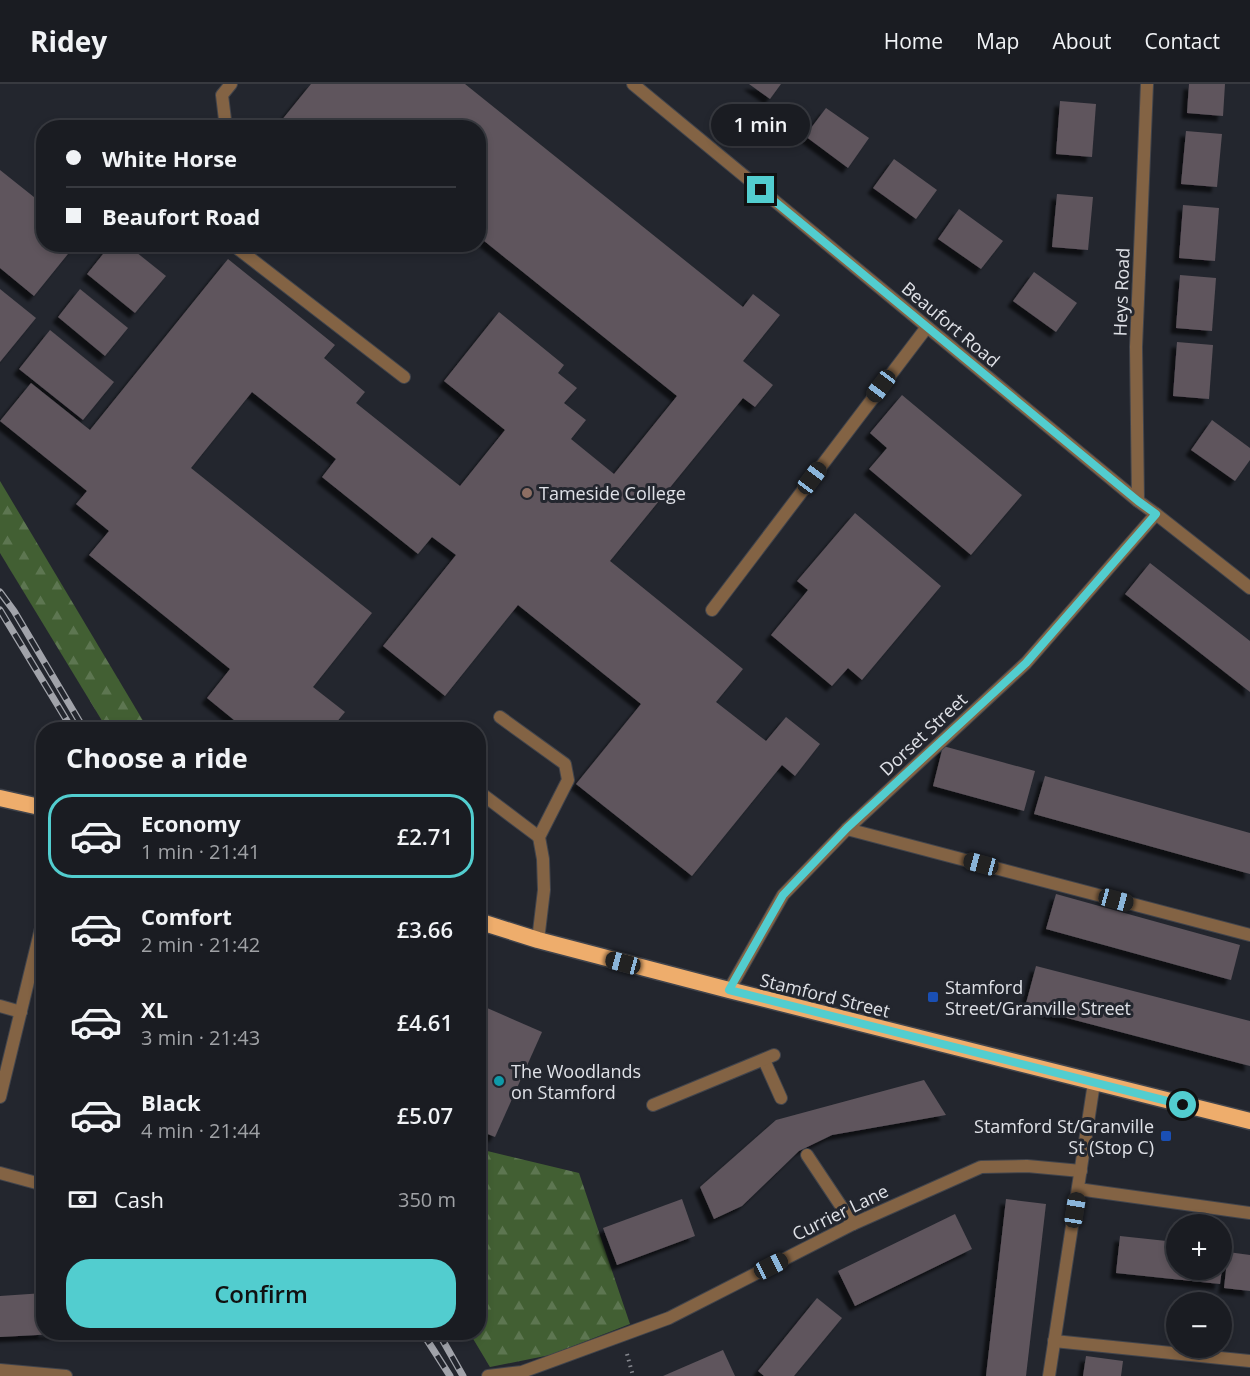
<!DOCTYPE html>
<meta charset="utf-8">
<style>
:root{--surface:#1a1c22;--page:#27292f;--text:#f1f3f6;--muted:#9fa1a5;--line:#383a40;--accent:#52cdcf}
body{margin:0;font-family:"Open Sans",sans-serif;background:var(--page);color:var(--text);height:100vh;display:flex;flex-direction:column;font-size:22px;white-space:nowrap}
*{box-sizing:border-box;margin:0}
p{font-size:20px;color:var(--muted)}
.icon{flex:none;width:33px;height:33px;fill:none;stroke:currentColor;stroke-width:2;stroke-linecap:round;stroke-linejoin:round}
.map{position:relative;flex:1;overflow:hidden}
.side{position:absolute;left:36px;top:638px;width:450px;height:618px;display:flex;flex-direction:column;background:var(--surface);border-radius:24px;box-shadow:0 3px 9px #0003,0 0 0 2px var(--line)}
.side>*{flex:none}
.banner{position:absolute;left:36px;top:36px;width:450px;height:132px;border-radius:24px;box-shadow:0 3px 9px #0003,0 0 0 2px var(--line);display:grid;align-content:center;height:132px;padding:0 30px;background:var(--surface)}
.buttons{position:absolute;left:1166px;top:1130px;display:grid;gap:12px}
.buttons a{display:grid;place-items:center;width:66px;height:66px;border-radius:50%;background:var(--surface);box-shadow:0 3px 9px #0003,0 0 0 2px var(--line);font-size:30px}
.end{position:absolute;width:27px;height:27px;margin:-14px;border:8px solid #52cdcf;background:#111;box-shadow:0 0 0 3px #111}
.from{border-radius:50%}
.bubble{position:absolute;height:42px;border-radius:21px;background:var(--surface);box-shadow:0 3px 9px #0003,0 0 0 2px var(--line);font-size:20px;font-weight:600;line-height:42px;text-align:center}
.car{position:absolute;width:18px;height:36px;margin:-18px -9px;border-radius:8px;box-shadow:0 0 4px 2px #0007;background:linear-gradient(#222 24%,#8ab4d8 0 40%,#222 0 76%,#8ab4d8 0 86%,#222 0)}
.banner b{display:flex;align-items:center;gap:21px;height:57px;font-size:22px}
.banner b+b{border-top:2px solid var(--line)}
.banner i{width:15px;height:15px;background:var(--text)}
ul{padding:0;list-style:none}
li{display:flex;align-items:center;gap:18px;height:84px;margin:0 12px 9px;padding:0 18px;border:3px solid transparent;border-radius:24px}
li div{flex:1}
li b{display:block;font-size:22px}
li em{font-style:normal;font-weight:600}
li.on{border-color:var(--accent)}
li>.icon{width:54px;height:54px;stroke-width:1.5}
h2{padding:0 30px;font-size:27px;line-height:72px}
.pay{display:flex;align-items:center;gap:15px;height:66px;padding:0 30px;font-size:22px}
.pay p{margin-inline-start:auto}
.primary-button{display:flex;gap:12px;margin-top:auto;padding:12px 30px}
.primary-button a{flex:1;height:69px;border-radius:24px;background:var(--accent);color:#111;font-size:24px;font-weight:600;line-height:69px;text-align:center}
header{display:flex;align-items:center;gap:36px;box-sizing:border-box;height:84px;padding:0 30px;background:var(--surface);border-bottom:2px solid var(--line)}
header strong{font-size:28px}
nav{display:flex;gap:33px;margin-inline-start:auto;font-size:21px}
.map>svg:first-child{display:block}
.forest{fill:url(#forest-firs)}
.building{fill:#5e555d;filter:url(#shadow)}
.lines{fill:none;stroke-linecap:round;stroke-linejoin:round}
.service-casing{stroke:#41444c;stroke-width:14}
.minor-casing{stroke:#41444c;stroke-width:14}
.tertiary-casing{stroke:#41444c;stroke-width:14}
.trunk-casing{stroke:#41444c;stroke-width:19}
.path{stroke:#85878e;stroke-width:4;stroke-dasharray:1.5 4.5;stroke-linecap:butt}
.service{stroke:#836344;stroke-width:12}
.minor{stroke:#836344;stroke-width:12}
.tertiary{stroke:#836344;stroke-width:12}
.trunk{stroke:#eead6c;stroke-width:16}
.rail-casing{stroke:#a1a3aa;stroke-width:7}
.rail{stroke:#23262e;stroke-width:4.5;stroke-dasharray:14;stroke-linecap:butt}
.route{stroke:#52cdcf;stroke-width:8}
.education-dot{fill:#8d6e63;stroke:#23262e;stroke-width:2}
.transit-dot{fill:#1a4fb4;stroke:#23262e;stroke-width:2}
.culture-dot{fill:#0f9aa8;stroke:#23262e;stroke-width:2}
.labels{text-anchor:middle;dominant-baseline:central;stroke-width:6;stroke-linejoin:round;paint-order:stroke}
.street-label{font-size:18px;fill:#dfe1e7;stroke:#23262e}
.poi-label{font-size:18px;fill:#dfe1e7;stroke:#23262e;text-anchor:start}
</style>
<header>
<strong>Ridey</strong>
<nav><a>Home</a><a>Map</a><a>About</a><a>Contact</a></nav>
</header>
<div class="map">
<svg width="1250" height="1292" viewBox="0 0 1250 1292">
<defs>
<pattern id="forest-firs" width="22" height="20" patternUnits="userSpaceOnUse" patternTransform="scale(1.5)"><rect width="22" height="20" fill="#425f33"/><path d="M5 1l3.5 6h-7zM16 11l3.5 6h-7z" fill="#5d7651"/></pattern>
<filter id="shadow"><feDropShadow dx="-5.5" dy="5.5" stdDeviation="1.5" flood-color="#0009"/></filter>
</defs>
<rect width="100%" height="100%" fill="#23262e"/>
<!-- forest -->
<g class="forest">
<path d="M0,397L148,645H107L0,469Z"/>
<path d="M479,1065L579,1089L630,1240L550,1271L490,1283L469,1248H478Z"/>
</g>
<!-- building -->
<g class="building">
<path d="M311,0H465L743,223L753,210L780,231L743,277L773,301L755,323L743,314L610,477L743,585L716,618L766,657L786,633L820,660L795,692L782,681L692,792L576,700L641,620L518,521L445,612L383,562L456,471L432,453L418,470L322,393L336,375L252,308L191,384L372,529L313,603L345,628L331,645H245L207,614L230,585L89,471L109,447L76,420L87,407L0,337L31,299L90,346L228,175L335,261L324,274L365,308L356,319L460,402L505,346L444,297L499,228L564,281L558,289L577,304L564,319L586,336L571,355L614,390L677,312L478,152V44H288L281,37Z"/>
<path d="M749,0H781L770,15Z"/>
<path d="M1189,0H1225L1223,32L1187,29Z"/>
<path d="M1060,17L1096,20L1092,73L1056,70Z"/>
<path d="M826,24L869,54L848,84L805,52Z"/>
<path d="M1186,47L1222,50L1217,103L1181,100Z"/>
<path d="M894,75L937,106L916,135L873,104Z"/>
<path d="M0,86L44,121V160H76L34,212L0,184Z"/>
<path d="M1057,110L1093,113L1088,166L1052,163Z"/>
<path d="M1183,121L1219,124L1215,177L1179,174Z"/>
<path d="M959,125L1003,157L981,185L938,155Z"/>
<path d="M111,160H126L166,192L135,229L87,190Z"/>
<path d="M1034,188L1077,219L1056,248L1013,217Z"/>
<path d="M1180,191L1216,194L1212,247L1176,244Z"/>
<path d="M0,205L36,234L0,278Z"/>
<path d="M80,205L128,244L105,272L58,233Z"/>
<path d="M50,246L114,298L83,336L19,285Z"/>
<path d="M1177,258L1213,261L1209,315L1173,312Z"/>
<path d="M902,311L1022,411L971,471L869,385L887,364L870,349Z"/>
<path d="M1212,336L1250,364V376L1235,397L1191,366Z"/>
<path d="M855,429L941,502L862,596L848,584L832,602L771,551L808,506L797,497Z"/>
<path d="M1150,479L1250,557V608L1125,510Z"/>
<path d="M943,662L1035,687L1024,727L933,702Z"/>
<path d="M1045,692L1250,749V790L1034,730Z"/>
<path d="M1056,810L1240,861L1231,896L1046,845Z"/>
<path d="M1036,882L1250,937V982L1025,923Z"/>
<path d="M478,920L542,948L495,1053L478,1046Z"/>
<path d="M924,996L946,1031L832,1051L799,1067L742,1122L714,1135L700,1103L776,1036Z"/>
<path d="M682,1115L695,1152L617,1181L603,1144Z"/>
<path d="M1006,1115L1046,1120L1026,1292H986Z"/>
<path d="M955,1130L972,1165L855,1222L838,1187Z"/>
<path d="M1120,1152L1176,1158V1185H1222L1220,1200L1116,1189Z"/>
<path d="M1228,1168L1250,1171V1207L1224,1204Z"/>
<path d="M44,1209V1248H56V1250L0,1253V1212Z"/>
<path d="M817,1214L842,1234L794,1292H764L758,1287Z"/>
<path d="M723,1266L735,1292H663Z"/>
<path d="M1086,1272L1123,1277L1121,1292H1083Z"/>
</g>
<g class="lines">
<defs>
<g id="service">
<path d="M226,44L222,11L231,0"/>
<path d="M237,160V164L404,293"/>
<path d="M712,526L927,243"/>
<path d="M500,633L565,680L568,696L539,753L543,775L544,806L538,856"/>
<path d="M478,707L539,753"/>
<path d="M764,976L781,1014"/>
<path d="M653,1021L774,971"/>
<path d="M807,1071L853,1140"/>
</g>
<g id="minor">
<path d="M1138,417L1136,263L1147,0"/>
<path d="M847,745L1250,851"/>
<path d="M729,906L783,811L847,745L1026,579L1156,430"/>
<path d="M0,922L21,928"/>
<path d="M0,1013L44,832"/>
<path d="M0,1089L44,1101"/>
<path d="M1078,1105L1250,1129"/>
<path d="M1054,1257L1250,1277"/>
<path d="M0,1286L66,1292"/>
<path d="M488,1292L522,1288L669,1234L853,1140L981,1083L1027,1082L1081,1087"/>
<path d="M1049,1292L1094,999"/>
</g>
<path id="tertiary" d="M633,0L1138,417L1156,430L1250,504"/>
<g id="trunk">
<path d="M0,714L44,724"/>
<path d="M478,837L538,856L729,906L1250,1037"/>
</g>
</defs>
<!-- service casing -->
<use href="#service" class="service-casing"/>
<!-- minor casing -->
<use href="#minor" class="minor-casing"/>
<!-- tertiary casing -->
<use href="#tertiary" class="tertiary-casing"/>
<!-- trunk casing -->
<use href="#trunk" class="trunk-casing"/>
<!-- path -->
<path class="path" d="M627,1270L633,1292"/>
<!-- service -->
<use href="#service" class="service"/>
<!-- minor -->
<use href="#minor" class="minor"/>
<!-- tertiary -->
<use href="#tertiary" class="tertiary"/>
<!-- trunk -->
<use href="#trunk" class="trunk"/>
<defs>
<g id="rail">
<path d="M0,508L14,527L84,645"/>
<path d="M0,526L72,645"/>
<path d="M422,1248L450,1292"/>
<path d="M438,1248L463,1292"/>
</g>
</defs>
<!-- rail casing -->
<use href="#rail" class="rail-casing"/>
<!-- rail -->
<use href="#rail" class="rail"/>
</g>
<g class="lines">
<!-- route -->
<path class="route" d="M761,106L1138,417L1156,430L1026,579L847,744L783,811L729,906L1183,1021"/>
</g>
<!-- markers -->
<circle class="education-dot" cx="527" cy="409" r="6"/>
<g class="transit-dot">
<rect x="927" y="907" width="12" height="12" rx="3"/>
<rect x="1160" y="1046" width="12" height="12" rx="3"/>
</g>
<circle class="culture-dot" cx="499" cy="997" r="6"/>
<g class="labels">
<!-- street labels -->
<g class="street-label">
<text transform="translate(1121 208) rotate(-88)">Heys Road</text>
<text transform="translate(951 240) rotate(40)">Beaufort Road</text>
<text transform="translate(923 650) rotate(-43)">Dorset Street</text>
<text transform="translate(825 911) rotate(14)">Stamford Street</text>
<text transform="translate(840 1128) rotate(-26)">Currier Lane</text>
</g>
<!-- poi labels -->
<g class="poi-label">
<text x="539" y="409">Tameside College</text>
<text x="945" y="903">Stamford<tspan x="945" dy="21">Street/Granville Street</tspan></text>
<text x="511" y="987">The Woodlands<tspan x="511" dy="21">on Stamford</tspan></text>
<text x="1154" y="1042" text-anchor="end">Stamford St/Granville<tspan x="1154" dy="21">St (Stop C)</tspan></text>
</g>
</g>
</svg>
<div class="buttons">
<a>+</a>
<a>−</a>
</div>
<i class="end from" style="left:1183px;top:1021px"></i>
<i class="end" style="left:761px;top:106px"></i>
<div class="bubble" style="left:711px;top:20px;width:99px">1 min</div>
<i class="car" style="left:881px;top:302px;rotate:217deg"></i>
<i class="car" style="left:812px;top:394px;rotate:37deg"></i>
<i class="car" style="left:981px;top:780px;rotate:285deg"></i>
<i class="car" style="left:1116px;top:816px;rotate:105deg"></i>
<i class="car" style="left:623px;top:879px;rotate:285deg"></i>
<i class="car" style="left:1075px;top:1126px;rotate:9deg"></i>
<i class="car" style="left:771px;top:1182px;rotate:63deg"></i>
<div class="banner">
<b><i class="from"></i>White Horse</b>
<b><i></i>Beaufort Road</b>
</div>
<section class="side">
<h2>Choose a ride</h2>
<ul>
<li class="on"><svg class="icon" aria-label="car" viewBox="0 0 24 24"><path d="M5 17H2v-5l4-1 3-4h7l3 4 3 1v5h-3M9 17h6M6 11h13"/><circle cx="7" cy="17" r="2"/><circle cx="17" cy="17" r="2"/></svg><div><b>Economy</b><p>1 min · 21:41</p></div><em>£2.71</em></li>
<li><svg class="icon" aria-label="car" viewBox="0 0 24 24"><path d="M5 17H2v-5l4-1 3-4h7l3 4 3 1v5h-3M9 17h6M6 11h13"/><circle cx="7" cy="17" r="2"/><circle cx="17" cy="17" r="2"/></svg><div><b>Comfort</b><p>2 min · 21:42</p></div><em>£3.66</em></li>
<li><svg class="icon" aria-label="car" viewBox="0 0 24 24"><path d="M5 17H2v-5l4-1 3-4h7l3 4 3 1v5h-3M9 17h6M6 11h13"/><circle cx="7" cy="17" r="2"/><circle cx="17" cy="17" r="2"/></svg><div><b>XL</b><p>3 min · 21:43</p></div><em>£4.61</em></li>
<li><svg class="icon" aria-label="car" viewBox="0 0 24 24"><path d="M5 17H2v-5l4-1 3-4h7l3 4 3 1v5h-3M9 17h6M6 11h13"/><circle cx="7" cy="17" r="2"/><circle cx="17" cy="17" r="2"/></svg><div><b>Black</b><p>4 min · 21:44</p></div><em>£5.07</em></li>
</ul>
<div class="pay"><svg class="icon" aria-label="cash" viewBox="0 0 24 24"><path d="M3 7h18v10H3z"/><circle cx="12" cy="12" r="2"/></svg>Cash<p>350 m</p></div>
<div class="primary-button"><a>Confirm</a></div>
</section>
</div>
